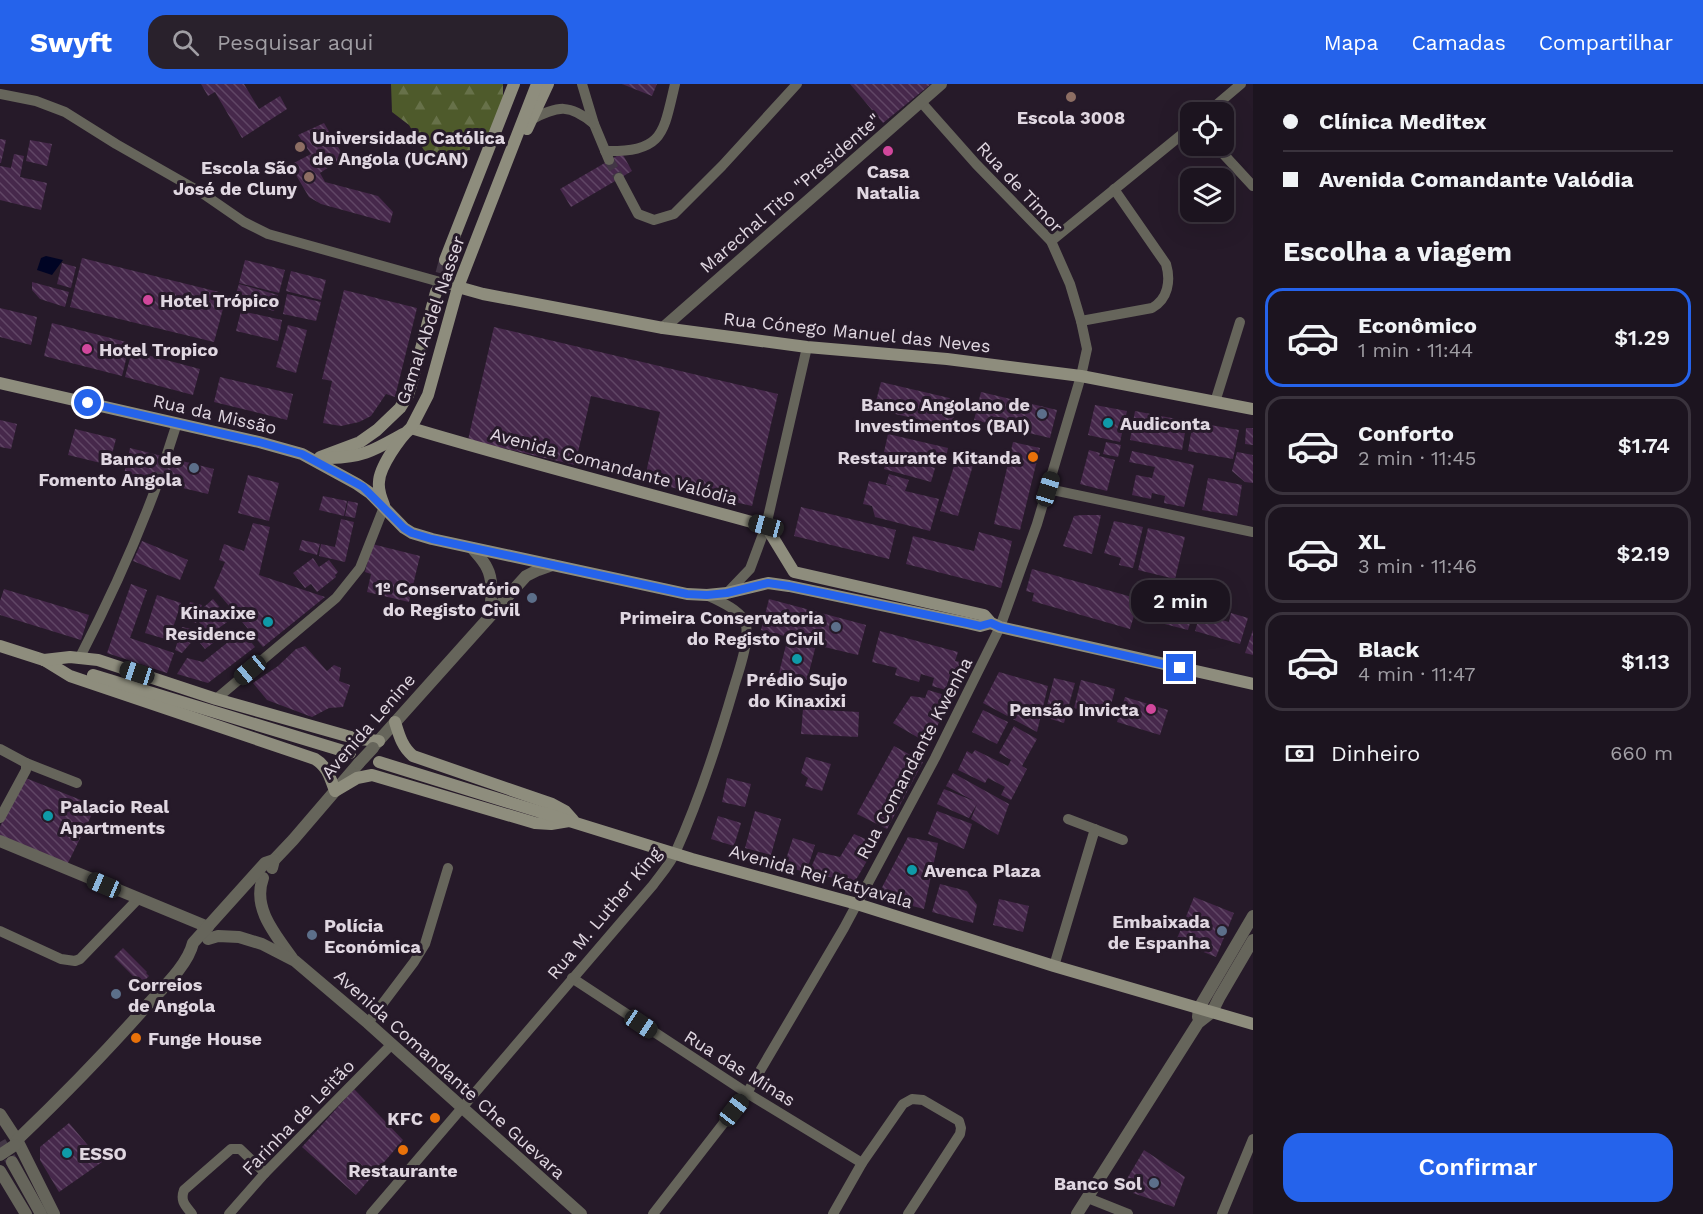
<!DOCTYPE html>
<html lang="pt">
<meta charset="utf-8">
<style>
:root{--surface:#1c141f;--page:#29212c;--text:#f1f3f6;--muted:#a09ea4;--line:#3a333d;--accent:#2563eb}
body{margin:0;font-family:"Work Sans",sans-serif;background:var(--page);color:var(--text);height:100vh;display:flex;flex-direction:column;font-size:22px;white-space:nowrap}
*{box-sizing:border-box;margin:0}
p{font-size:20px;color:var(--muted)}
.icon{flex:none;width:33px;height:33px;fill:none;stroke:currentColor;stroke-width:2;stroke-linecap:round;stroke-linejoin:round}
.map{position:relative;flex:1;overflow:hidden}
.details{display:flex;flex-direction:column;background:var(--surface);width:450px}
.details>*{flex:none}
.top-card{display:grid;align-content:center;height:132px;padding:0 30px;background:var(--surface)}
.buttons{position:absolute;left:1180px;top:18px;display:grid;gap:12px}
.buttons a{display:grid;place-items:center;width:54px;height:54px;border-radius:12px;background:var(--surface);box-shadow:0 6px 24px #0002,0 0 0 2px var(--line);font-size:30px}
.end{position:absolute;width:27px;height:27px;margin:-14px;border:8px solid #2563eb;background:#fff;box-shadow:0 0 0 3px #fff}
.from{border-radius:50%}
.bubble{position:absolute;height:42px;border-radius:18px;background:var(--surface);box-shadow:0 6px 24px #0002,0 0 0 2px var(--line);font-size:20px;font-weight:600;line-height:42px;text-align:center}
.car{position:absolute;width:18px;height:36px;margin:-18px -9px;border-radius:8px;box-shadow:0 0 4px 2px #0007;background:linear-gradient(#222 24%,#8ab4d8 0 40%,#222 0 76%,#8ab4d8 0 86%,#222 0)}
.top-card b{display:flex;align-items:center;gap:21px;height:57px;font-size:22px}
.top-card b+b{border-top:2px solid var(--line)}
.top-card i{width:15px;height:15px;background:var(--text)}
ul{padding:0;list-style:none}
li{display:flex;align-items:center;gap:18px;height:99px;margin:0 12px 9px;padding:0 18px;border:3px solid var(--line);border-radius:18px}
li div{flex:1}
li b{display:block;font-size:22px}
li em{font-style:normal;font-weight:600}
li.on{border-color:var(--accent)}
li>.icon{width:54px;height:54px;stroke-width:1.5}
h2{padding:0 30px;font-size:27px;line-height:72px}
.pay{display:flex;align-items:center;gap:15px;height:66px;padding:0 30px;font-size:22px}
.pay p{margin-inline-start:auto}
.button{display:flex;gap:12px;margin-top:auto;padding:12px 30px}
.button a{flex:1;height:69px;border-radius:18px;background:var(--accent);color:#fff;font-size:24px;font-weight:600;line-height:69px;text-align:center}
header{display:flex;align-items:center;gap:36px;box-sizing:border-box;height:84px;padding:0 30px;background:var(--accent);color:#fff}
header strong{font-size:28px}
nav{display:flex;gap:33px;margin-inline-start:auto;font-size:21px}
.search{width:420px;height:54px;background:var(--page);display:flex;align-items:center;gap:15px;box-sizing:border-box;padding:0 21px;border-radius:18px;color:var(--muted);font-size:22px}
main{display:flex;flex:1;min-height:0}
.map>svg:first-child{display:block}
.forest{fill:url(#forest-firs)}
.water{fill:#000424}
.building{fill:url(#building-back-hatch)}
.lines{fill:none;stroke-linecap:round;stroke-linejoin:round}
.minor-tunnel{stroke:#423645;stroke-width:10;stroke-dasharray:10 5;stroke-linecap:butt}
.tertiary-tunnel{stroke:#423645;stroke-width:12;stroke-dasharray:12 6;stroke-linecap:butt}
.secondary-tunnel{stroke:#423645;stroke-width:12;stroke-dasharray:12 6;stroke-linecap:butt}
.minor{stroke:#66655b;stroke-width:10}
.tertiary{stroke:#66655b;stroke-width:12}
.secondary{stroke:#8e8d7d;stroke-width:12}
.tertiary-bridge{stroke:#66655b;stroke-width:12}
.route{stroke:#2563eb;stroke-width:8}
.education-dot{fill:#8d6e63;stroke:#261a29;stroke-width:2}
.hotel-dot{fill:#d1479c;stroke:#261a29;stroke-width:2}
.service-dot{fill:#5c6f8a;stroke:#261a29;stroke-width:2}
.culture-dot{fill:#0f9aa8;stroke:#261a29;stroke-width:2}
.food-dot{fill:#e8710a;stroke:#261a29;stroke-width:2}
.labels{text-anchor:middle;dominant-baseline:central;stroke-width:6;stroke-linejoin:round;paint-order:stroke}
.poi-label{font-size:18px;font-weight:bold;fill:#e0d7e1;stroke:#261a29;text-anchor:end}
.street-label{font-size:18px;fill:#e0d7e1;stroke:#261a29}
</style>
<header>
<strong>Swyft</strong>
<div class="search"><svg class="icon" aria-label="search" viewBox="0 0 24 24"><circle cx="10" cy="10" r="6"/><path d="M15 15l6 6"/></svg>Pesquisar aqui</div>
<nav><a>Mapa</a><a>Camadas</a><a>Compartilhar</a></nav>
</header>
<main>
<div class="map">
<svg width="1253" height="1130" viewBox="0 0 1253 1130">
<defs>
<pattern id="forest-firs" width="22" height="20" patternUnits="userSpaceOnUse" patternTransform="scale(1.5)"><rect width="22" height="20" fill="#4e5a2b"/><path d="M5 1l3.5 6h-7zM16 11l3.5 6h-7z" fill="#677149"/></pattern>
<pattern id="building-back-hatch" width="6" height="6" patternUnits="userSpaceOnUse" patternTransform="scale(1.5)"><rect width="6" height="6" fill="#46284b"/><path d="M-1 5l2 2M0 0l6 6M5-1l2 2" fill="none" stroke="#604665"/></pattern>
</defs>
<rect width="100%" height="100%" fill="#261a29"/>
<!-- forest -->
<path class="forest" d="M391,0H503V28L485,59L469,50L470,66L463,67L464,81L431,78L409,41L392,28Z"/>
<!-- water -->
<path class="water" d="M46,172L63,176L52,191L37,186L41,174Z"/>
<!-- building -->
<g class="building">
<path d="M201,0H244L259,25L280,12L287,25L242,54L215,8L208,12Z"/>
<path d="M622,0H657L652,12Z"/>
<path d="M850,0H931L883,39Z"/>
<path d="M324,39L344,73L320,89L325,98L378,112L393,128L390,139L321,120L309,113L290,81L311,70L298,51Z"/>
<path d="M0,55L6,56L1,79H0Z"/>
<path d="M30,56L52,60L47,82L26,77Z"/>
<path d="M622,69L632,87L571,123L560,105Z"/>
<path d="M14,70L24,72L20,93L47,99L41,126L0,116V82L11,84Z"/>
<path d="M82,174L227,210L214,258L70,223Z"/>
<path d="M245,176L285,186L279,209L239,199Z"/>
<path d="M62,179L76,183L71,204L57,200Z"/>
<path d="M291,187L326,196L321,216L286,207Z"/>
<path d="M32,198L69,208L65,223L40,215L32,206Z"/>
<path d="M239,200L278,211L274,227L234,216Z"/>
<path d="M344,206L417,224L395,313L386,310L371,332L359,338L341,342L323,339L332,297L322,295Z"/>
<path d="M287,210L321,218L316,237L283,230Z"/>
<path d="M0,224L37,233L31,261L0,253Z"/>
<path d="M241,227L282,236L278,257L236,247Z"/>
<path d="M52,239L130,259L122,292L44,272Z"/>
<path d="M288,241L307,246L296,289L276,283Z"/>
<path d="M494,243L778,310L752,422L644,397L660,328L591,312L575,381L468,356Z"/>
<path d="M132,267L200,285L193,311L125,293Z"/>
<path d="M220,293L293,310L287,336L214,318Z"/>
<path d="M881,298L958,316L951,343L874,325Z"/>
<path d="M981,308L1057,326L1050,354L974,336Z"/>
<path d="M1095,321L1127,327L1120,358L1088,351Z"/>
<path d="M1135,327L1187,337L1182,366L1130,356Z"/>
<path d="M0,336L17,340L11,365L0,363Z"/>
<path d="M1193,338L1239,346L1233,375L1188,367Z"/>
<path d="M1246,344H1253V361L1245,360Z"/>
<path d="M75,345L116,355L109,381L68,371Z"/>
<path d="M888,350L948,364L944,383L884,368Z"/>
<path d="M1013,358L1040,364L1020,446L994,440Z"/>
<path d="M1106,358L1121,361L1118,373L1103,370Z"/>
<path d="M130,364L214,385L208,410L124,390Z"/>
<path d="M959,366L976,371L958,432L940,427Z"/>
<path d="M1089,366L1100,369L1099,372L1115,376L1107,407L1080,400Z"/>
<path d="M1132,367L1194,381L1184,423L1164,419L1165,412L1152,409L1151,415L1132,411L1136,391L1152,394L1155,383L1129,378Z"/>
<path d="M1237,368L1253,371V399L1245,398L1232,387Z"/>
<path d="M888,371L935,384L931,398L884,385Z"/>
<path d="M889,390L909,396L905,407L939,415L930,447L875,433L872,422L863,420L869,397L894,403L886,400Z"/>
<path d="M248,391L279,399L269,437L238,429Z"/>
<path d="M1208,394L1242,401L1237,432L1202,426Z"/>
<path d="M323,412L347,417L344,432L319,426Z"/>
<path d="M348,417L358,419L355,434L345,432Z"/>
<path d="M801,423L896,446L889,475L794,452Z"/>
<path d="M1082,431H1101L1092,470L1063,462L1074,432Z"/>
<path d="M341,435L354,438L345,478L319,472L321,460L335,463Z"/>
<path d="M1114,437L1143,443L1133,484L1119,481L1121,474L1104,469Z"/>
<path d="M253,439L270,443L259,491L325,513L263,563L214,504L225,478L219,476L224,460L244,467Z"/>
<path d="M1148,444L1185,453L1175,495L1138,486Z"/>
<path d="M979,448L1012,457L1001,504L906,480L913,452L974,467Z"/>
<path d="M302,456L320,460L317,471L299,466Z"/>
<path d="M142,457L188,476L180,496L133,477Z"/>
<path d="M372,460L420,472L409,518L367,508L371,490L365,488Z"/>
<path d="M313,474L319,483L329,476L338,488L335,491L336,493L317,508L311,500L305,504L293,489Z"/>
<path d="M1032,485L1139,515L1130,545L1032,517L1034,509L1026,507Z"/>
<path d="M131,500L147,506L130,554L174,569L167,589L107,569Z"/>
<path d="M4,505L89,531L81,556L0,531V517Z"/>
<path d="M157,511L181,519L169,556L145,549Z"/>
<path d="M1152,511L1195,522L1188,546L1145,535Z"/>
<path d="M213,515L230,536L216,546L221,553L205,565L200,559L211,551L199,538L204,523Z"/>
<path d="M769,515L866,541L858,571L816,561L807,596L779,589L788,553L761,546Z"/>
<path d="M190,518L202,521L196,539L185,535Z"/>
<path d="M1231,529L1248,534L1240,560L1195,547L1200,530L1229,538Z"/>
<path d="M182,543L201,547L182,569L175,566Z"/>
<path d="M1253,546V571L1245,569Z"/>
<path d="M242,547L255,563L208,599L177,590L187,574L203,578Z"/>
<path d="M880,547L958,568L955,577L965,579L961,594L950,591L946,606L932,602L934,594L921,590L919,598L895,591L897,584L872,578Z"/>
<path d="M305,562L327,587L334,581L341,584L339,597L350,601L343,623L329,624L312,633L267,616L253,599L278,582L296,565Z"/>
<path d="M999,588L1048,602L1037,648L983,619Z"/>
<path d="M1054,594L1075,599L1064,639L1044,633Z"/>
<path d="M1081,596L1115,605L1108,633L1074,624Z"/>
<path d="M928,606L948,612L937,630L941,634L929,660L893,639L911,612L925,614Z"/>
<path d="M1125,613L1168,626L1160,651L1117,638Z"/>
<path d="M803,625L859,628L858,653L801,650Z"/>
<path d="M983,626L1008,638L997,660L972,648Z"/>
<path d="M1014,642L1037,655L1022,682L1027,685L1011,716L1001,711L1005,703L988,694L985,699L958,686L967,667L972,670L975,666L1008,682L1011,676L999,669Z"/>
<path d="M894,662L923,678L887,745L857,730Z"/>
<path d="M806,673L831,680L822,707L805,702L808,694L801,689Z"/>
<path d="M953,689L1009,720L998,751L971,735L977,720L969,734L937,720L944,705L974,717L946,702Z"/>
<path d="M23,693L96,722L67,781L0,752V743Z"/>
<path d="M727,694L751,700L745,723L722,718Z"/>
<path d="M755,727L781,735L771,771L745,764Z"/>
<path d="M937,727L972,740L964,765L928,750Z"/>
<path d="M718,732L741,739L734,762L711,755Z"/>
<path d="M854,750L877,760L854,799L809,788L818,768L840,773Z"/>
<path d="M908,753L938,759L924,825L877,813Z"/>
<path d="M793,754L815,761L806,789L784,781Z"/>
<path d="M940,800L967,807L977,821L973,839L932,828Z"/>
<path d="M1194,813L1234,829L1216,873L1176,857Z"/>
<path d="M999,815L1029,822L1023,848L993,841Z"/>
<path d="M123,864L147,888L146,889L149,892L141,900L114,873Z"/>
<path d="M354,1005L403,1056L356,1111L302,1063Z"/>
<path d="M69,1039L102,1078L59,1108L40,1076V1063Z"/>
<path d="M1144,1066L1185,1093L1174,1123L1121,1105Z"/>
</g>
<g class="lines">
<!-- minor-tunnel -->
<g class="minor-tunnel">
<path d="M609,76L619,94"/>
<path d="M158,398L166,373"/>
</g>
<!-- tertiary-tunnel -->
<path class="tertiary-tunnel" d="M0,1058L12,1078"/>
<!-- secondary-tunnel -->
<path class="secondary-tunnel" d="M437,207L445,176"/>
<!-- minor -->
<g class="minor">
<path d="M582,0L594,40L609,76"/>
<path d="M0,10L36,17L65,28L116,60L202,109L244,138L268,150L458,203"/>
<path d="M1208,28L1241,0"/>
<path d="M531,36C558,21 570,20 594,40"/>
<path d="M1216,62L1253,102"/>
<path d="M605,67C664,68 663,50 675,0"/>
<path d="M619,94L638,130L654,136L674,130L722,82L797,0"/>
<path d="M1051,157L1191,43"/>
<path d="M1081,237L1152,224C1168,215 1171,197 1166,180L1114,105"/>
<path d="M1215,318L1240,238"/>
<path d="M166,373L177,339"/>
<path d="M1048,405L1253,448"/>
<path d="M727,509L750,485L766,442L807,263"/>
<path d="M80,573C109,517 136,458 158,398"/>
<path d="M216,615L336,514L360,484L384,423"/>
<path d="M0,665L26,679L77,699"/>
<path d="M0,734L26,686V679"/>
<path d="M1068,735L1123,756"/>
<path d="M0,847L61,875L75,877L80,875L138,815"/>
<path d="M1054,882L1095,745"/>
<path d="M572,894L747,1009L862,1079"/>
<path d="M368,939L414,878L425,860L448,784"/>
<path d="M1088,1114L1128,1130"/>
<path d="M192,1130C185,1121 180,1117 184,1106L231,1065H240L265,1089"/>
<path d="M229,1130L265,1089L392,960"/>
<path d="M371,1130L653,801C661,790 671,779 676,767C700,714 718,658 734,603C739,586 749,559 746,541C742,526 720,518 707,511"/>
<path d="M653,1130L747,1009L844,844L935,674L1000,543L1037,440L1081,292L1087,265L1081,237L1070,200L1051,157L976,80L921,18"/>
<path d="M833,1130L862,1079L903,1020L912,1015L923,1016L959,1037L961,1044L960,1050L908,1130"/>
<path d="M1222,1130L1253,1055"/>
</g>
<!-- tertiary -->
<g class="tertiary">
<path d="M663,244L941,0"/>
<path d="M472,464C477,470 484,477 487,484C494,497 491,517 490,531"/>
<path d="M373,663L526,492L538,486L552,481"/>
<path d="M0,757L208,843"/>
<path d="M272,784L274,776L293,756L359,679"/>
<path d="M263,794C252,824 275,850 292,874"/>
<path d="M208,855L218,852L239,853L262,860L295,877L368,939L581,1130"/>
<path d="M1198,933L1199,924L1253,832"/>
<path d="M0,1030L17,1056L54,1130"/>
<path d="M15,1061L17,1056C63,1012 108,966 150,918C165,902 188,880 193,859L265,779L274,776"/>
<path d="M12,1078L41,1130"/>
<path d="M0,1087L26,1130"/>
<path d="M1077,1130L1198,939L1212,928L1219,914L1253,856"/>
</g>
<!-- secondary -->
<g class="secondary">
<path d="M527,45L548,0"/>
<path d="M445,176L514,0"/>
<path d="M458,203L483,210L663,244L807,263L947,275L1081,292L1253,325"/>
<path d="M0,299L259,358L302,370L357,400L370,409L404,444L412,449L432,455L687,510L707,511L727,509L768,499L789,502L967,539L980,542L991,539"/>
<path d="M411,344C528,379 647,409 766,442L794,488L984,531L991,539L1000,543L1253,600"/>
<path d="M320,373L360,358L377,346L400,324L408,311L413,295L436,208"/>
<path d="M330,374C364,373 374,366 403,350"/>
<path d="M384,421C381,414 378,406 379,398C379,384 400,353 411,344L428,311L458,203L537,0"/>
<path d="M0,562L50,578"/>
<path d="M44,576L70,592L315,675C327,682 330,693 335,707L357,694L372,691L535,739L551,740L569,737"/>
<path d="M44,576L70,573L98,576L216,615L347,652L360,655L379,657"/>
<path d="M93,591L350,669"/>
<path d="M395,638C399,651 402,663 413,672L552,720L565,727L573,736"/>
<path d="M379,678L692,775L857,820L1054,882L1253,940"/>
</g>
<!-- tertiary-bridge -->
<g class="tertiary-bridge">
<path d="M359,679L373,664"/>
<path d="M0,1071L15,1061"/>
</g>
</g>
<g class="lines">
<!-- route -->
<path class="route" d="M88,319L259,358L302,370L363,403L404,444L412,449L432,455L687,510L707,511L727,509L768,499L789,502L967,539L980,542L991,539L1000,543L1180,584"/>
</g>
<!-- markers -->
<g class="education-dot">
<circle cx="1071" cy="13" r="6"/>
<circle cx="300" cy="63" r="6"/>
<circle cx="309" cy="93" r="6"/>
</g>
<g class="hotel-dot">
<circle cx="888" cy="67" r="6"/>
<circle cx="148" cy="216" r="6"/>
<circle cx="87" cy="265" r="6"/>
<circle cx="1151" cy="625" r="6"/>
</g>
<g class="service-dot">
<circle cx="1042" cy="330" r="6"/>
<circle cx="194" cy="384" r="6"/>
<circle cx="532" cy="514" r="6"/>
<circle cx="836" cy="543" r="6"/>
<circle cx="1222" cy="847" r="6"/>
<circle cx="312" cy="851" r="6"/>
<circle cx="116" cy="910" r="6"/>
<circle cx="1154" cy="1099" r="6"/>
</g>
<g class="culture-dot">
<circle cx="1108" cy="339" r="6"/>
<circle cx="268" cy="538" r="6"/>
<circle cx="797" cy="575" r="6"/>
<circle cx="48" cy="732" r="6"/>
<circle cx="912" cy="786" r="6"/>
<circle cx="67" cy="1069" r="6"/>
</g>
<g class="food-dot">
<circle cx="1033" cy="373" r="6"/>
<circle cx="136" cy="954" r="6"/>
<circle cx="435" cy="1034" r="6"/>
<circle cx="403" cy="1066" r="6"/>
</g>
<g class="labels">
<!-- poi labels -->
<g class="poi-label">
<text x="1071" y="33" text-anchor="middle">Escola 3008</text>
<text x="312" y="53" text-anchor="start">Universidade Católica<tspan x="312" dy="21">de Angola (UCAN)</tspan></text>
<text x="297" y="83">Escola São<tspan x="297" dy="21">José de Cluny</tspan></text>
<text x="888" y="87" text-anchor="middle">Casa<tspan x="888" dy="21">Natalia</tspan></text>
<text x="160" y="216" text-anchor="start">Hotel Trópico</text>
<text x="99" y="265" text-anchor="start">Hotel Tropico</text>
<text x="1030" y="320">Banco Angolano de<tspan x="1030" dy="21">Investimentos (BAI)</tspan></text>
<text x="1120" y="339" text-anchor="start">Audiconta</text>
<text x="1021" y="373">Restaurante Kitanda</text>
<text x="182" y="374">Banco de<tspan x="182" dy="21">Fomento Angola</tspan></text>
<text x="520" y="504">1º Conservatório<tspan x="520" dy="21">do Registo Civil</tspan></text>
<text x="256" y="528">Kinaxixe<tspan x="256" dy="21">Residence</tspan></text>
<text x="824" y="533">Primeira Conservatoria<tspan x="824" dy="21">do Registo Civil</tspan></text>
<text x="797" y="595" text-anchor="middle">Prédio Sujo<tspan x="797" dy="21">do Kinaxixi</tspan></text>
<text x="1139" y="625">Pensão Invicta</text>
<text x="60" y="722" text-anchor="start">Palacio Real<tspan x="60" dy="21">Apartments</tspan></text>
<text x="924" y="786" text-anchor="start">Avenca Plaza</text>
<text x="1210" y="837">Embaixada<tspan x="1210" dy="21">de Espanha</tspan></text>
<text x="324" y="841" text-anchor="start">Polícia<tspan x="324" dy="21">Económica</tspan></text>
<text x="128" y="900" text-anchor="start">Correios<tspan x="128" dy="21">de Angola</tspan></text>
<text x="148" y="954" text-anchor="start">Funge House</text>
<text x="423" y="1034">KFC</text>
<text x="79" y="1069" text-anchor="start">ESSO</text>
<text x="403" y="1086" text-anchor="middle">Restaurante</text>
<text x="1142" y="1099">Banco Sol</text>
</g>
<!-- street labels -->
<g class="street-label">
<text transform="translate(1020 103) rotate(47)">Rua de Timor</text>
<text transform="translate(790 109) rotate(-41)">Marechal Tito "Presidente"</text>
<text transform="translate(430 236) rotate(-71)">Gamal Abdel Nasser</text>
<text transform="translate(857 248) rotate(6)">Rua Cónego Manuel das Neves</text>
<text transform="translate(215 330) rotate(13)">Rua da Missão</text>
<text transform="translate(614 382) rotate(15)">Avenida Comandante Valódia</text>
<text transform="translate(368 642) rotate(-49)">Avenida Lenine</text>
<text transform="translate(914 674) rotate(-62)">Rua Comandante Kwenha</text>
<text transform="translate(821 792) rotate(16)">Avenida Rei Katyavala</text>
<text transform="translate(604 829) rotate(-50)">Rua M. Luther King</text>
<text transform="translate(740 984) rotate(32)">Rua das Minas</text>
<text transform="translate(450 990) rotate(42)">Avenida Comandante Che Guevara</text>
<text transform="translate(298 1033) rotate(-46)">Farinha de Leitão</text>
</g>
</g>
</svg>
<div class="buttons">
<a><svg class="icon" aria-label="locate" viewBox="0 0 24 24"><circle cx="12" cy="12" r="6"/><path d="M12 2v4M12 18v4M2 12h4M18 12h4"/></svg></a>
<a><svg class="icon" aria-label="layers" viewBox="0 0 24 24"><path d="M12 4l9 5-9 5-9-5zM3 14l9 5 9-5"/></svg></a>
</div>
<i class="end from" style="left:88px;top:319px"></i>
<i class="end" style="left:1180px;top:584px"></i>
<div class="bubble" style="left:1131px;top:496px;width:99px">2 min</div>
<i class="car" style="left:1048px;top:405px;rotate:17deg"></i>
<i class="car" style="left:766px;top:442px;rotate:285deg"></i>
<i class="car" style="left:250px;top:586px;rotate:230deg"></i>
<i class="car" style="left:137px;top:589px;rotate:288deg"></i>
<i class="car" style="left:104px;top:801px;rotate:293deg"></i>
<i class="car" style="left:641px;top:940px;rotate:124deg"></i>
<i class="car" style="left:734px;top:1026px;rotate:38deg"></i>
</div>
<section class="details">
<div class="top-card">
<b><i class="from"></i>Clínica Meditex</b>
<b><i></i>Avenida Comandante Valódia</b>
</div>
<h2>Escolha a viagem</h2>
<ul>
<li class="on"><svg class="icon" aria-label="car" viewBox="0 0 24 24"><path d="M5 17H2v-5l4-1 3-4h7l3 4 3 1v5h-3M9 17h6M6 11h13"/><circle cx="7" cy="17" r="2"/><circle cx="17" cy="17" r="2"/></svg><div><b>Econômico</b><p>1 min · 11:44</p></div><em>$1.29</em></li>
<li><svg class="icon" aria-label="car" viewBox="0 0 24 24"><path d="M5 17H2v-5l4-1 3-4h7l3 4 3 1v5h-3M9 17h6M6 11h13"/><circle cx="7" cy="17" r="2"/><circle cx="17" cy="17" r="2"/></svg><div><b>Conforto</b><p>2 min · 11:45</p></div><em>$1.74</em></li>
<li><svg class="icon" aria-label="car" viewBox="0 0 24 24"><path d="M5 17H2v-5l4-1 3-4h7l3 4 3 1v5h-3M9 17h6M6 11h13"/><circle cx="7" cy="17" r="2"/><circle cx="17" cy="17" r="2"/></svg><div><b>XL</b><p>3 min · 11:46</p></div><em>$2.19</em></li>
<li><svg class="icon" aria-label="car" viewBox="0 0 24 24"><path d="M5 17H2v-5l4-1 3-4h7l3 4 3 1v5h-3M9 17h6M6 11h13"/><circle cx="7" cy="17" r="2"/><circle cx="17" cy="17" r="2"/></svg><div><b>Black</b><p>4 min · 11:47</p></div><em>$1.13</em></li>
</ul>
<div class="pay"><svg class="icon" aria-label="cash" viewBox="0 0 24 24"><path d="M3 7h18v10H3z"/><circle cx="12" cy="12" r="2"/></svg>Dinheiro<p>660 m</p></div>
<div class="button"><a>Confirmar</a></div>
</section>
</main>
